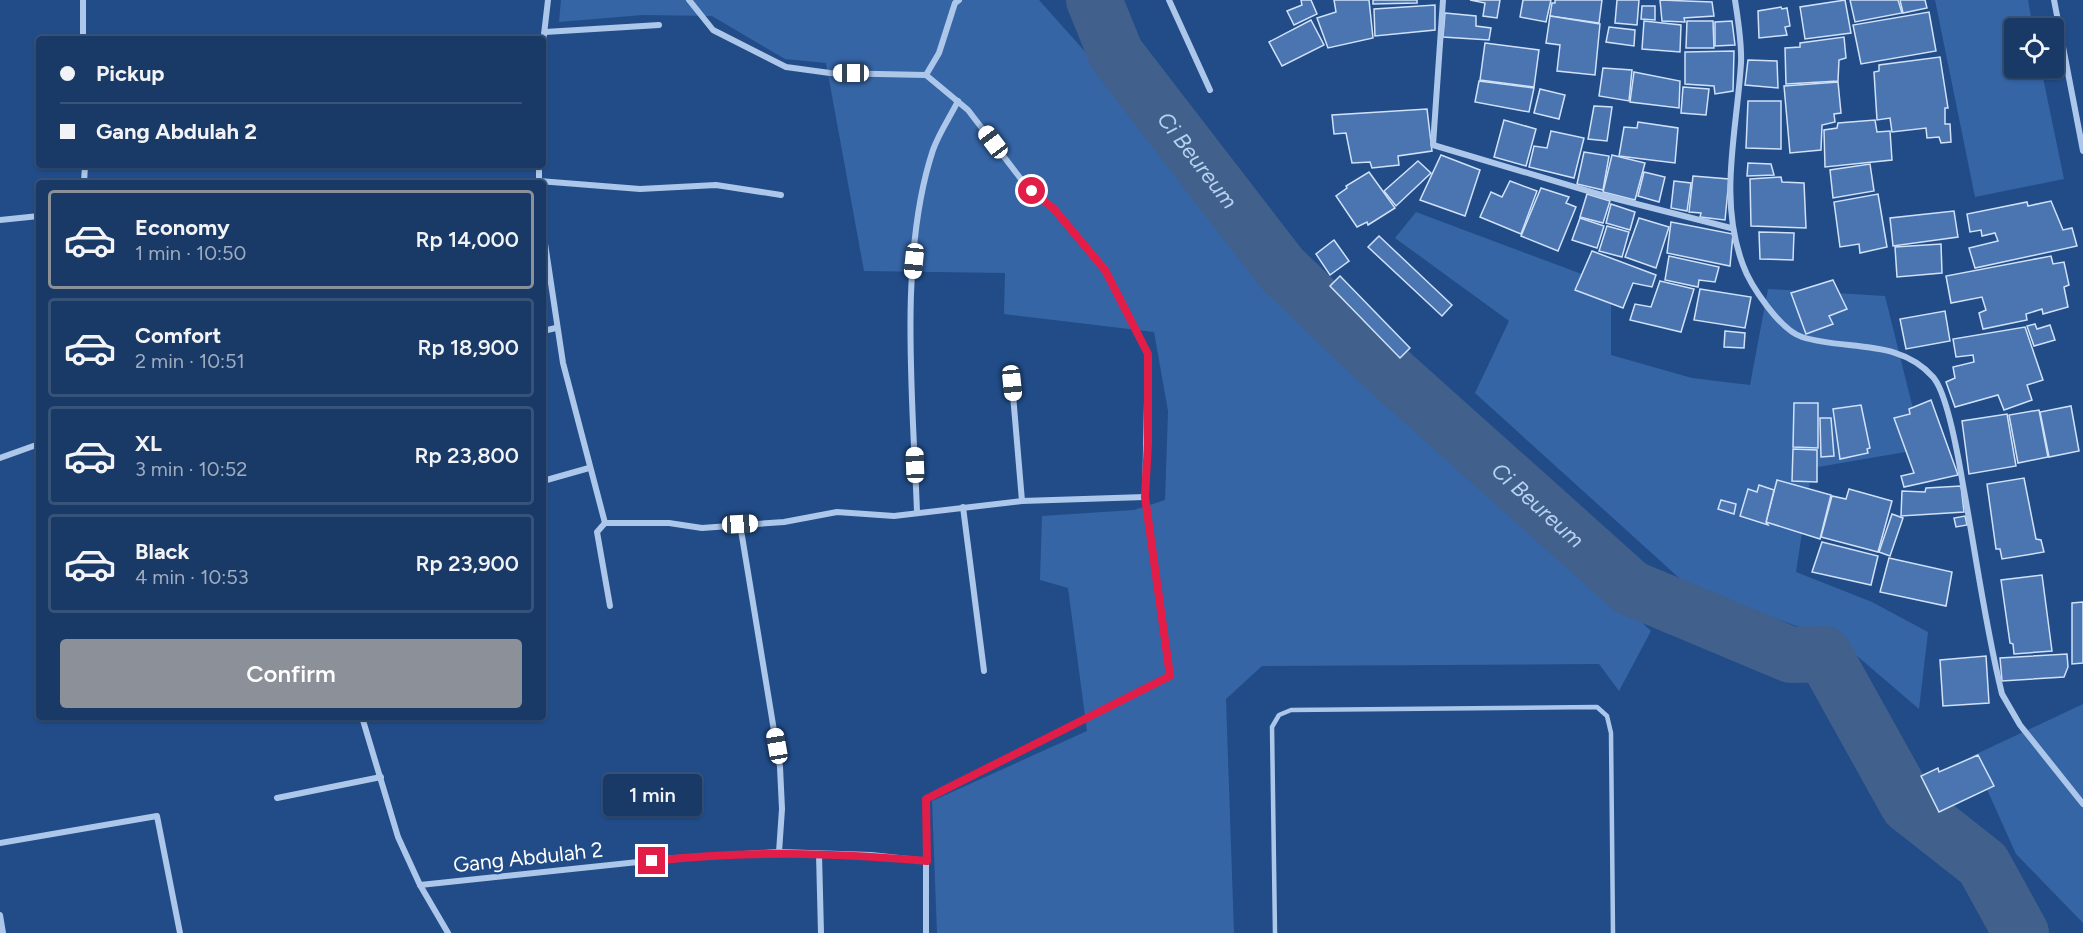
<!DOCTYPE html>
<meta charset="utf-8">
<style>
:root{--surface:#193966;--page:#22406c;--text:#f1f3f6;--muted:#9facbf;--line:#37537a;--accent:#8c9099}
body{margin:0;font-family:Figtree,sans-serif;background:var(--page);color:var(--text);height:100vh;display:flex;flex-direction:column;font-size:22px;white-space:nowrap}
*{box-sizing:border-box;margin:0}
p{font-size:20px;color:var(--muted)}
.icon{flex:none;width:33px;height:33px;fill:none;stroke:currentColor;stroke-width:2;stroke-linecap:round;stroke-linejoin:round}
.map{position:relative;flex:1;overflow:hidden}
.sheet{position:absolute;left:36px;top:180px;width:510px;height:540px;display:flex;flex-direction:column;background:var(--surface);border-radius:6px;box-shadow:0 2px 4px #0004,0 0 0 2px var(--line)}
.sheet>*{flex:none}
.top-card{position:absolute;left:36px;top:36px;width:510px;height:132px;border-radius:6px;box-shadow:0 2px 4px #0004,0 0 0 2px var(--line);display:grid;align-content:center;height:132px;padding:0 24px;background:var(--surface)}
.controls{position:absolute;left:2004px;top:18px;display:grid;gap:12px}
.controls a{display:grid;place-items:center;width:60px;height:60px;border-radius:6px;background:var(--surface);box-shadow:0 2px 4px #0004,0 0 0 2px var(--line);font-size:30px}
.end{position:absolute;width:27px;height:27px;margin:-14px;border:8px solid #e11d48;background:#fff;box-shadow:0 0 0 3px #fff}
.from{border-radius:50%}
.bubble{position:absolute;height:42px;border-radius:6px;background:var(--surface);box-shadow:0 2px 4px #0004,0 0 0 2px var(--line);font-size:20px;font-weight:600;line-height:42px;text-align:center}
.car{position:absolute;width:18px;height:36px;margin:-18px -9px;border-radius:8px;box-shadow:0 0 4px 2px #0007;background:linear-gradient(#fff 24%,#345 0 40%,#fff 0 76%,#345 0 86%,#fff 0)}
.top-card b{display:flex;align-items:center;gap:21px;height:57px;font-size:22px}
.top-card b+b{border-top:2px solid var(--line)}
.top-card i{width:15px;height:15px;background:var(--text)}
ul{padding:10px 0 0;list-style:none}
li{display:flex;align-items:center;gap:18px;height:99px;margin:0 12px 9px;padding:0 12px;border:3px solid var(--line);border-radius:6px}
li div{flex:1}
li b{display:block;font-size:22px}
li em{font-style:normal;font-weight:600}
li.active{border-color:var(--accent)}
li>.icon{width:54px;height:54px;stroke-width:1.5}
.primary-button{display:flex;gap:12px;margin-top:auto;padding:12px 24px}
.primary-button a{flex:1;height:69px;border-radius:6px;background:var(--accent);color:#fff;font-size:24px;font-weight:600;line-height:69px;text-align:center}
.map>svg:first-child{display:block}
.green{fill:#3565a5}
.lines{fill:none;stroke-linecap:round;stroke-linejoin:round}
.river{stroke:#41608b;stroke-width:56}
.building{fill:#4a75b0;stroke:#d0e1f8;stroke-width:1.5}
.lane{stroke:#acc7ea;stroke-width:4.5}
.street{stroke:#acc7ea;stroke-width:6}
.route{stroke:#e11d48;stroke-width:8}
.labels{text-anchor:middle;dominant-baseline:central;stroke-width:4.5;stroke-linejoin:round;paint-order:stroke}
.street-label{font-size:21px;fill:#fff;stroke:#214c88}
.water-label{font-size:22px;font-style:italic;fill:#b7d1f1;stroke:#214c88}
</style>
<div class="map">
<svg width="2083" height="933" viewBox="0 0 2083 933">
<rect width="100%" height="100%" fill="#214c88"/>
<!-- green -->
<g class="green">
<path d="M561,0H1039L1321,316L1651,631L1619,691L1599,664L1262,666L1226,699L1234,933H937L932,801L1087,731L1068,588L1040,580L1042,516L1134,510L1165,500L1168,411L1154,332L1004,314L1005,273L864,271L826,63L785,59L712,16L643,15L559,22Z"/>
<path d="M1935,0H2028L2033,28H2014V68H2041L2064,179L1975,197Z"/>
<path d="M1416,212L1611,285V355L1692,378L1750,385L1768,289L1885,296L1923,449L1812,468L1796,572L1872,602L1928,632L1919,709L1842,643L1688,586L1475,393L1509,321L1395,238Z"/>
<path d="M2083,704V923L2016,854L1972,756Z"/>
</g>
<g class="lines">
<!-- river -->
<path class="river" id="s1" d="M1094,0L1116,54L1281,268L1382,365L1631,588L1791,655L1824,654L1908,805L1983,864L2021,933"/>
</g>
<!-- building -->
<g class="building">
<path d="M1301,0H1311L1317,14L1294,25L1287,11L1302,5Z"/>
<path d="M1334,0H1369L1373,38L1328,48L1317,18L1336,12Z"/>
<path d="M1373,0H1417V3L1373,4Z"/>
<path d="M1470,0H1500L1497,18L1483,16L1485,3Z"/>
<path d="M1523,0H1551L1546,22L1520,17Z"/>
<path d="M1555,0H1602L1599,23L1550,16L1552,3H1555Z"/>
<path d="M1617,0H1639L1637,25L1615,23Z"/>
<path d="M1660,0L1712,2L1714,16L1684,18L1685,22L1662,21Z"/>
<path d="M1845,0L1851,33L1805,39L1800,7Z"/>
<path d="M1850,0H1898L1902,13L1855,22Z"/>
<path d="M1900,0H1925L1927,8L1903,13Z"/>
<path d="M1435,5V30L1375,36L1374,9Z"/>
<path d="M1642,6H1655V20L1641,19Z"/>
<path d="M1781,7L1782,9L1787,8L1790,26L1785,27L1787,35L1759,38L1758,11Z"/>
<path d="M1929,12L1936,51L1861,64L1853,25Z"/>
<path d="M1445,13L1476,16V26L1491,28L1489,40L1443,37Z"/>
<path d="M1550,16L1600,24L1595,75L1557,71L1560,45L1546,43Z"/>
<path d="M1311,20L1324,45L1282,66L1269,42Z"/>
<path d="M1644,21L1681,25L1680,52L1642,49Z"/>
<path d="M1687,21H1713L1714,48H1686Z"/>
<path d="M1732,21L1735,45L1715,46V22Z"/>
<path d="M1609,27L1635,30L1634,46L1606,42Z"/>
<path d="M1844,37L1846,58L1839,60L1838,81L1786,84L1785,48L1800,47V43Z"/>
<path d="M1485,43L1539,50L1534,87L1480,80Z"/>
<path d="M1734,51L1733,91L1715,94L1714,86L1685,84V52Z"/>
<path d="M1940,57L1948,108H1945V124H1950L1951,142L1941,143L1939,137L1927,138L1926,128L1892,132L1890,118L1877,120L1874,72L1879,71V65Z"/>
<path d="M1748,60L1777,61L1778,88L1745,85Z"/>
<path d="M1603,68L1632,70L1629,101L1599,96Z"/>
<path d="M1634,72L1680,81L1679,108L1630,102Z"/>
<path d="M1479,81L1534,88L1529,112L1475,102Z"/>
<path d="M1838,82L1841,113L1834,114L1835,122L1822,125L1821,150L1790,153L1784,86Z"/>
<path d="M1683,87L1709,89L1706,115L1681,113Z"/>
<path d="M1540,89L1565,95L1559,119L1534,113Z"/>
<path d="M1748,101H1781V149L1746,148Z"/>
<path d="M1594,106L1612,107L1607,141L1588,139Z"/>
<path d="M1427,109L1432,151L1398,156L1399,165L1372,168L1370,162L1352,163L1346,133L1334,134L1332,115Z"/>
<path d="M1504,120L1536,129L1526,166L1494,157Z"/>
<path d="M1875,120L1877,132L1890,131L1892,160L1825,167L1824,130L1837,128L1838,123Z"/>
<path d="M1638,122L1678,128L1675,163L1619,156L1624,127L1637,128Z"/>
<path d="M1551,131L1584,138L1574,178L1529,167L1534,146L1547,148Z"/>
<path d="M1584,152L1609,156L1603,190L1577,184Z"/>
<path d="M1441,155L1480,170L1465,216L1420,200Z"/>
<path d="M1612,155L1645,163L1635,200L1603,192Z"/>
<path d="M1418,161L1431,173L1396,206L1384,191Z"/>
<path d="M1748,163L1771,164L1774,175L1747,176Z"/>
<path d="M1870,164L1874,191L1833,198L1830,170Z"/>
<path d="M1369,172L1395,208L1368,225L1367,222L1357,227L1336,196L1347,188L1346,186Z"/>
<path d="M1644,172L1665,177L1659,202L1638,196Z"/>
<path d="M1693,176L1729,179L1725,220L1700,217L1701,213L1689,212Z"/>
<path d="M1781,177L1782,182L1804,183L1806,228L1751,226L1750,179Z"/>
<path d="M1510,181L1537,191L1521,234L1480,217L1491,192L1502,197Z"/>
<path d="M1674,181L1691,183L1687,211L1671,208Z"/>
<path d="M1541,188L1569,197L1566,203L1576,207L1558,251L1521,236Z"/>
<path d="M1587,194L1610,201L1603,223L1580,217Z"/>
<path d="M1878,194L1887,247L1860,253L1859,244L1840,247L1834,202Z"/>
<path d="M2051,201L2063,230L2072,228L2077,246L1975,268L1969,248L1998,241L1995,233L1982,236L1981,230L1970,232L1967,214L2027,202L2028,206Z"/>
<path d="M1611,204L1635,212L1630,230L1606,223Z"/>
<path d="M1954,211L1958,237L1893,246L1890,218Z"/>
<path d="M1580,218L1604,226L1597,248L1572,240Z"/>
<path d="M1639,218L1669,227L1656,268L1625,257Z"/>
<path d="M1671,222L1733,234L1730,266L1667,253Z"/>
<path d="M1607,226L1629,232L1622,257L1599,251Z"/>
<path d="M1759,232L1794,233L1793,260L1760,259Z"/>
<path d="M1379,236L1452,305L1442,316L1368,247Z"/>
<path d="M1334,240L1349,261L1330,275L1316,254Z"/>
<path d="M1941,244L1942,273L1897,277L1895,247Z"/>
<path d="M1592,251L1656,275L1652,287L1633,283L1623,308L1575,290Z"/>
<path d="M1669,256L1719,267L1715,282L1699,280L1698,287L1665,280Z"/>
<path d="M2051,256L2053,264L2064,262L2069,285L2064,287L2068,307L2043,314L2042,309L2026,314L2027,320L1983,329L1979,313L1986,310L1982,297L1951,303L1946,276Z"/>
<path d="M1340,276L1410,348L1400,358L1330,286Z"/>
<path d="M1833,280L1847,309L1829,316L1833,324L1806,334L1791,293Z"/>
<path d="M1660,281L1694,289L1681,332L1630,320L1635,304L1651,307Z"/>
<path d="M1700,289L1751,297L1745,328L1694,320Z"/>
<path d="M1945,311L1950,341L1906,349L1900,319Z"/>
<path d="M2035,324L2037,329L2050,325L2055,340L2034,346L2027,326Z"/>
<path d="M2025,327L2043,380L2027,385L2032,400L2004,410L1998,395L1955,407L1946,382L1955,378L1953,367L1974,362L1973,355L1956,357L1953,339Z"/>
<path d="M1725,331L1745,333L1744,348L1724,347Z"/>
<path d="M1931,400L1958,475L1904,487L1901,476L1914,473L1894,418L1910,414L1909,409Z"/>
<path d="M1794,403H1818V448L1793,447Z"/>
<path d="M1861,405L1870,448L1867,449L1868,453L1840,459L1833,409Z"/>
<path d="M2071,406L2079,451L2049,457L2040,412Z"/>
<path d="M2039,410L2048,457L2018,463L2009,415Z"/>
<path d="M2007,414L2016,466L1969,474L1962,421Z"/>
<path d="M1820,418H1831L1834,456L1821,457Z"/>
<path d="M1793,449L1817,450V482L1792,481Z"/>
<path d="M2024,478L2036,539L2041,540L2044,552L2002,559L2000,549H1996L1987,484Z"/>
<path d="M1777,480L1831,495L1820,539L1766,522Z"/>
<path d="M1759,485L1774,490L1766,522L1768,525L1740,516L1748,489L1757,492Z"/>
<path d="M1961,486L1964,512L1901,516L1902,491L1925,492L1926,488Z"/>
<path d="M1849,489L1892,501L1878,552L1821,537L1832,496L1846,499Z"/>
<path d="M1721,500L1736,504L1734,514L1718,509Z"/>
<path d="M1892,514L1903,518L1890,556L1879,552Z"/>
<path d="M1965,516L1967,525L1956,527L1954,518Z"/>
<path d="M1822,542L1878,556L1871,585L1812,572Z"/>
<path d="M1889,558L1952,572L1946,606L1880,592Z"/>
<path d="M2042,575L2052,651L2014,654L2013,644L2010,643L2001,580Z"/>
<path d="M2083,602V663L2072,664V603Z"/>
<path d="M2067,654L2068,667L2064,677L2002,681L2000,658Z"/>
<path d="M1986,656L1989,703L1943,706L1940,660Z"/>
<path d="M1978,755L1994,786L1939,812L1921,776L1938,768L1939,772Z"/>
</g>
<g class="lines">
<!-- lane -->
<path class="lane" d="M1275,933L1272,727L1279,715L1291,710L1597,707L1607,716L1611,733L1613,933"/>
<!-- street -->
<g class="street">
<path d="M83,0V39"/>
<path d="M689,0L713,30L786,67L830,73L926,75L968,110L1024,183L1054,209L1105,269L1148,354L1145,497L1170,676L926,799V933"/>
<path d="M1169,0L1210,90"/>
<path d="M1443,0L1433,145L1605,196L1731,228"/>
<path d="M1735,0C1738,20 1742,43 1741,63C1737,131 1718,199 1743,265C1750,285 1780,330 1802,337C1846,351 1899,338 1933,377C1948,394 1959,461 1963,485C1976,555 1985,625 2002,694L2020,725L2083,804"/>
<path d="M2054,0L2083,151"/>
<path d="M545,32L659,25"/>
<path d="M543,43L548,0"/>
<path d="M926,75L939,53L955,3L959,0"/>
<path d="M539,181L640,189L716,185L781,195"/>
<path d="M539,182V165"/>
<path d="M84,183L85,165"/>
<path d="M0,220L39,216"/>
<path d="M543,230L563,363L605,523"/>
<path d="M543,331L556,328"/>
<path d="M1012,383L1022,501"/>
<path d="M0,458L39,444"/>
<path d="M543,481L589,468"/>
<path d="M963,507L984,671"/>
<path d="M917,512C913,401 898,255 933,150C939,133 950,117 958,101"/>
<path d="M740,524L780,767L782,809L779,852"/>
<path d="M610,606L597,532L605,523H669L702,528L784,522L837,512L894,516L1022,501L1145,497"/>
<path d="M362,717L398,837L420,885L448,933"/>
<path d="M277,798L381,777"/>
<path d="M0,843L157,816L180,933"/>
<path d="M819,854L821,933"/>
<path d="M420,885L676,858L779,852L871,855L927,861"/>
<path d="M0,915L3,933"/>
</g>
</g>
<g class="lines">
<!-- route -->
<path class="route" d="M652,861C747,850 833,853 927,861L926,799L1170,676L1145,497L1148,443V354L1105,270L1054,209L1032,191"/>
</g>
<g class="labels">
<!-- street labels -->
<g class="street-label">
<text transform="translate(528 857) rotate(-6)">Gang Abdulah 2</text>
</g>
<!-- water labels -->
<g class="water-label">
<text stroke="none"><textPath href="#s1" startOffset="192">Ci Beureum</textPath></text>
<text stroke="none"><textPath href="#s1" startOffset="678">Ci Beureum</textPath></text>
</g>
</g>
</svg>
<div class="controls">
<a><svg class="icon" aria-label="locate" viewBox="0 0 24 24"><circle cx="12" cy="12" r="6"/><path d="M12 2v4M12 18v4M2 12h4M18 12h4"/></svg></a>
</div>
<i class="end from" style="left:1032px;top:191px"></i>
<i class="end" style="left:652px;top:861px"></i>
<div class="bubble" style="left:603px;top:774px;width:99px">1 min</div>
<i class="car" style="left:851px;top:73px;rotate:270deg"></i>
<i class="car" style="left:993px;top:142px;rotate:323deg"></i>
<i class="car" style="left:914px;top:261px;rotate:186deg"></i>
<i class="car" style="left:1012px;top:383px;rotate:174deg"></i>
<i class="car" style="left:915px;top:465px;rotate:358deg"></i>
<i class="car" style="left:740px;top:524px;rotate:87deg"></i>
<i class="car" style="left:777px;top:746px;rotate:350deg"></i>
<div class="top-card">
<b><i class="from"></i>Pickup</b>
<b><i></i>Gang Abdulah 2</b>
</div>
<section class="sheet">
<ul>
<li class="active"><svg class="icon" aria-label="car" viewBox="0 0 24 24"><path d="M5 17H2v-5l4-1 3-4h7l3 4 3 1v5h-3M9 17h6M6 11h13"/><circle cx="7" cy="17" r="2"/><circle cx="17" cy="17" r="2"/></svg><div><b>Economy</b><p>1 min · 10:50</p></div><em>Rp 14,000</em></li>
<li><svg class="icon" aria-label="car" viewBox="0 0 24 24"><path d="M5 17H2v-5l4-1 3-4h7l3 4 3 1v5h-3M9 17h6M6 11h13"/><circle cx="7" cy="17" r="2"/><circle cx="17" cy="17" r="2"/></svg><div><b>Comfort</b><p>2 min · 10:51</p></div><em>Rp 18,900</em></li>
<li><svg class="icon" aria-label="car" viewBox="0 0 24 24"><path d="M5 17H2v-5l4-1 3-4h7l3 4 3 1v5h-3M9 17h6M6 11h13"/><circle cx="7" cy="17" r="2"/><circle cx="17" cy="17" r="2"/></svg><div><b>XL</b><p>3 min · 10:52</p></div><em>Rp 23,800</em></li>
<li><svg class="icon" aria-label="car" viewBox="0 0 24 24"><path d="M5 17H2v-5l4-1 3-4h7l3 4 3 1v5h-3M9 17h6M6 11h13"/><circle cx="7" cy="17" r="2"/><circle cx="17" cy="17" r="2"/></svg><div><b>Black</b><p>4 min · 10:53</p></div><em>Rp 23,900</em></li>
</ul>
<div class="primary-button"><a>Confirm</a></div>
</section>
</div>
